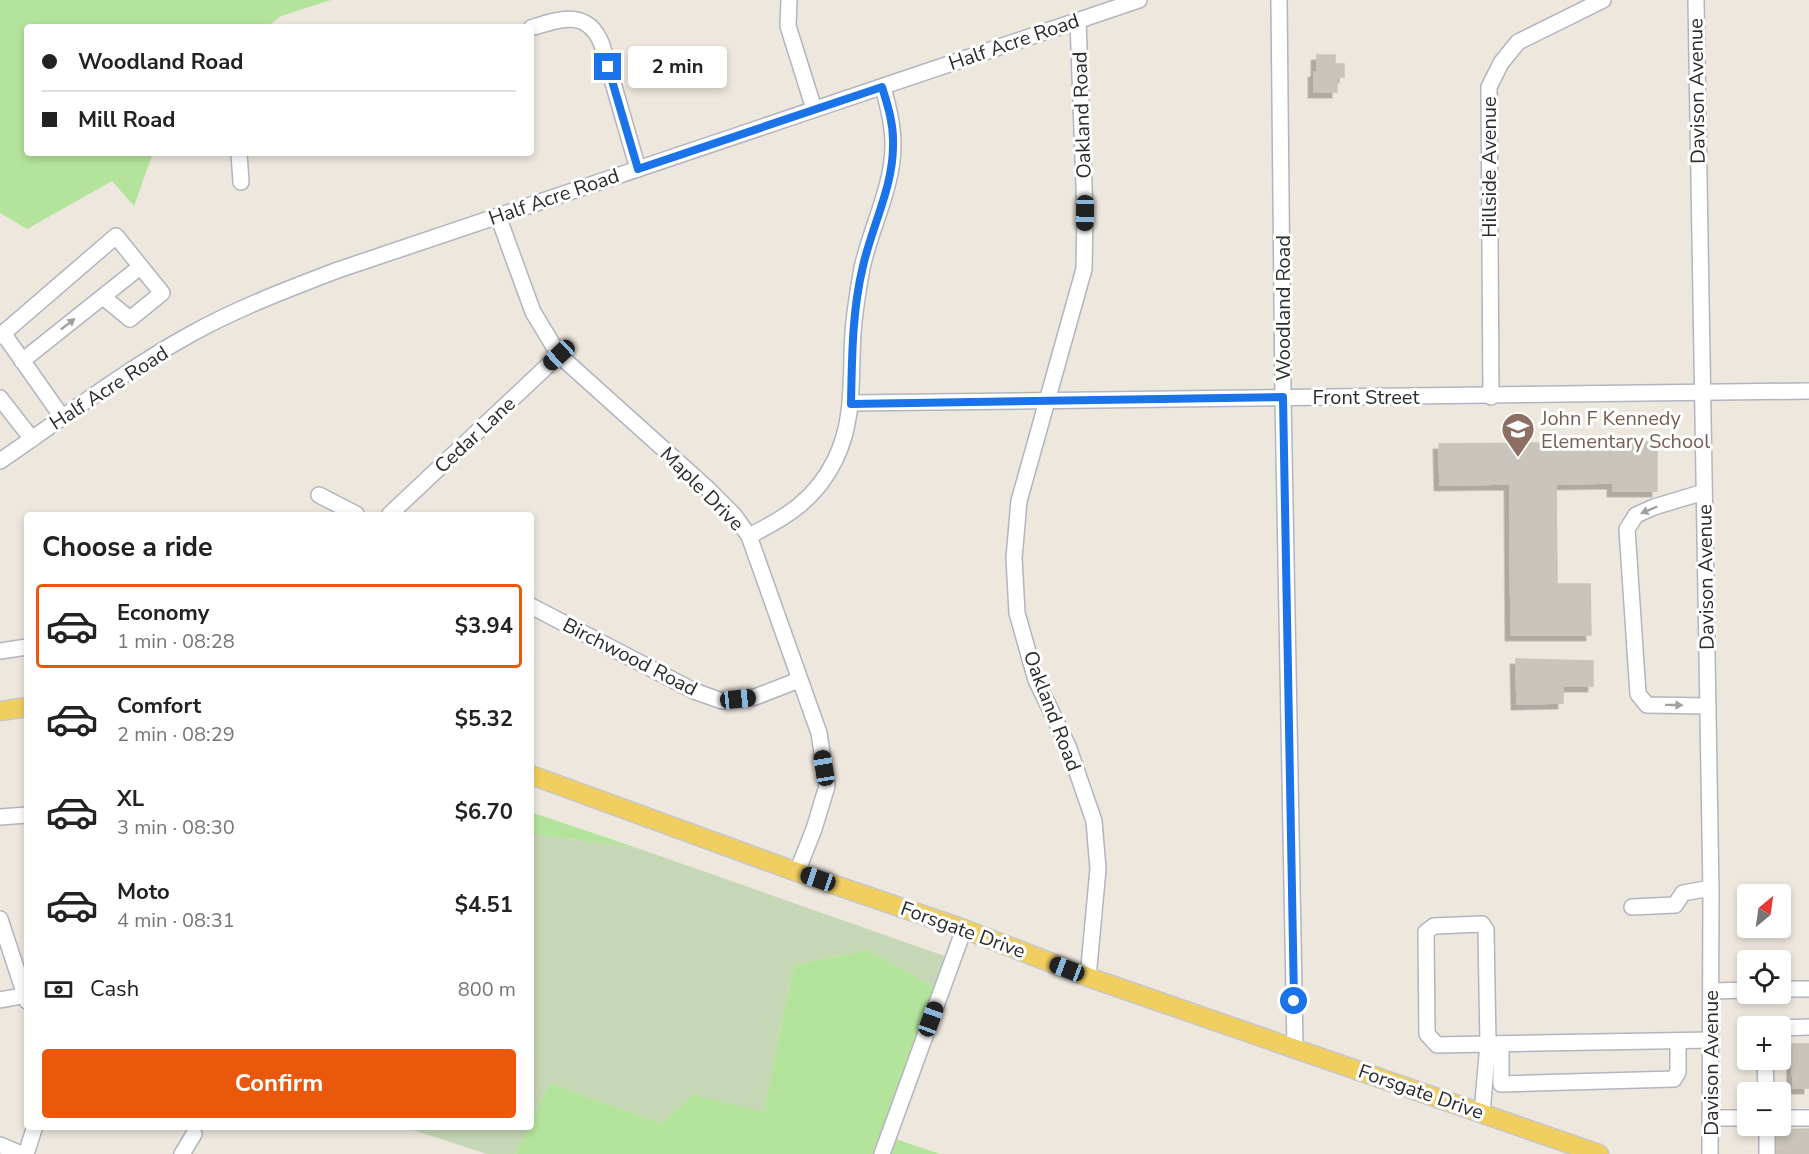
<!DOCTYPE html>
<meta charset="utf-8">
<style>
:root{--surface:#fff;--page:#f6f6f6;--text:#222;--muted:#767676;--line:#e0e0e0;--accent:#ea580c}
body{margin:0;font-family:"Nunito Sans",sans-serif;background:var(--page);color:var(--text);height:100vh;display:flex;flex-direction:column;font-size:22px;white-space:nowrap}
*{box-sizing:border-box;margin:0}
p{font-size:20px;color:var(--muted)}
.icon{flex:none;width:33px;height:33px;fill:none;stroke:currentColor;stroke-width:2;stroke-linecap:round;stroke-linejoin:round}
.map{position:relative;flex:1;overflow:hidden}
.details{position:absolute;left:24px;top:512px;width:510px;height:618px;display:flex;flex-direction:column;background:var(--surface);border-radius:6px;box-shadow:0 3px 9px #0003}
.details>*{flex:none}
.hud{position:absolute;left:24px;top:24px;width:510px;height:132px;border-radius:6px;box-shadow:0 3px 9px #0003;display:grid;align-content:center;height:132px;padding:0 18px;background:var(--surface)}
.needle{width:39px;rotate:29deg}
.fabs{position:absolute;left:1737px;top:884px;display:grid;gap:12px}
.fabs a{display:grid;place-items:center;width:54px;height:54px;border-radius:6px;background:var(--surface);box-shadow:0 3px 9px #0003;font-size:30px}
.end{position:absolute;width:27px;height:27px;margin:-14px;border:8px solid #1a73e8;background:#fff;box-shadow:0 0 0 3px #fff}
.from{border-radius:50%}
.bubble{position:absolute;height:42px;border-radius:6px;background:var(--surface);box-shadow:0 3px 9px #0003;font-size:20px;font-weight:700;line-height:42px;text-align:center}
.car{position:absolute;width:18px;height:36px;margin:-18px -9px;border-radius:8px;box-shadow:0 0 4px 2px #0007;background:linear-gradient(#222 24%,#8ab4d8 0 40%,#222 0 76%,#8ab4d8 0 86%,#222 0)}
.hud b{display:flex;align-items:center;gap:21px;height:57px;font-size:22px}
.hud b+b{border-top:2px solid var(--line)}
.hud i{width:15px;height:15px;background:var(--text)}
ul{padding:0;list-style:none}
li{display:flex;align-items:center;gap:18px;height:84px;margin:0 12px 9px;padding:0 6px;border:3px solid transparent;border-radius:6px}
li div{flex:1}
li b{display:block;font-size:22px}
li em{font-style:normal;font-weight:700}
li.current{border-color:var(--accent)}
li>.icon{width:54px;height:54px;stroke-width:1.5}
h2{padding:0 18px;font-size:27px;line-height:72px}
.pay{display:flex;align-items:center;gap:15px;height:66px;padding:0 18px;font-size:22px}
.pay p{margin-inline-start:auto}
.action{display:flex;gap:12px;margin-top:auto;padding:12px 18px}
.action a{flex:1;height:69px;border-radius:6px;background:var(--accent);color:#fff;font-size:24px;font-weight:700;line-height:69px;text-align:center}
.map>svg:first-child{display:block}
.green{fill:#b4e49b}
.cemetery{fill:#c6d7b5}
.building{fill:#c9c5bd;stroke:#c9c3b8;stroke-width:1.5;filter:url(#shadow)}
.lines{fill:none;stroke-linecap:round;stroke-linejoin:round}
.minor-casing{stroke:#b2b5bf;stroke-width:18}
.major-casing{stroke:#c8c8c8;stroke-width:21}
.minor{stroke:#fff;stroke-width:15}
.major{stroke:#f1ce60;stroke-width:18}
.oneway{fill:#a0a0a0}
.route{stroke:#1a73e8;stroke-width:8}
.labels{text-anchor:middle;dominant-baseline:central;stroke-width:6;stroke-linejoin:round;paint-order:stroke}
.street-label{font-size:20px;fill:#2c2c2c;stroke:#fff}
.education-label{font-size:20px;fill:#785e54;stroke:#fff;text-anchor:start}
</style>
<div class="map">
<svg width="1809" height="1154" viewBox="0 0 1809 1154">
<defs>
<filter id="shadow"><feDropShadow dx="-5.5" dy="5.5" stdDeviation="0" flood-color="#0004"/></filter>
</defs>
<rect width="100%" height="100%" fill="#ede7de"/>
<!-- green -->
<g class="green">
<path d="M0,0H331L281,16L267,27H27V153H153L134,206L112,181L27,229L0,213Z"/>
<path d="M531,812L637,848L531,834Z"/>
<path d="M868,950L944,992L893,1138L940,1154H515L529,1127L531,1126V1121L550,1083L661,1123L693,1095L764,1111L794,964Z"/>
</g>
<!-- cemetery -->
<g class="cemetery">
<path d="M531,834L637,848L956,960L944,992L868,950L794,964L764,1112L693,1095L661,1123L550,1083L531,1121Z"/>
<path d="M404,1127H529L515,1154H487Z"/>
</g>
<!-- building -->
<g class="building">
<path d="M1317,55H1335V64H1344V77H1337V92H1314V72H1317Z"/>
<path d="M1657,442V491H1613V483L1556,484L1557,584H1590L1591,635H1511L1510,484L1440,485L1439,444Z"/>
<path d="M1516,659L1593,661V686H1563V703L1517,704Z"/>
<path d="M1792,1044H1809V1088H1793Z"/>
<path d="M1809,1129V1154H1777V1130Z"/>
</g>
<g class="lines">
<defs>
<g id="minor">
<path d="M789,0L788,26L814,109"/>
<path d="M1279,0L1283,397L1295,1047"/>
<path d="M1696,0L1711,892L1710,1154"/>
<path d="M1078,21L1085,213L1084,269L1019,501L1014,558L1017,613L1036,680L1068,746L1094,821L1098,869L1088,977"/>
<path d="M531,28C559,19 588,8 602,45L638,169"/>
<path d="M239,153L241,182"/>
<path d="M498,216L533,312L559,355L708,489L734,515L749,536L819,733L827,786L814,829L797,872"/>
<path d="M3,333L62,417"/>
<path d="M0,336L116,236L162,293L130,319L103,297"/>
<path d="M22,361L140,267"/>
<path d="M1491,397L1489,87L1501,63L1518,42L1603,0"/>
<path d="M0,398L32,439"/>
<path d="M851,403L1809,391"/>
<path d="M0,461C63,418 124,371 191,334C238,308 288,289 338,270L1139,0"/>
<path d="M1704,492L1654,507L1636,515L1627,529L1638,694L1647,705L1708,706"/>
<path d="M319,495L356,514"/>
<path d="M390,514L559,355"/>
<path d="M749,536C787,517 816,499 835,460C857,416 849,368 854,321C856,304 859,285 862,268C871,227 893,187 893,145C893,125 888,106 883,87"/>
<path d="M531,606L694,691L722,701L755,697L799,680"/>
<path d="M0,651L27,647"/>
<path d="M0,817L27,815"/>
<path d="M1632,907L1675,905L1683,893L1711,888"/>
<path d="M0,919L27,1001"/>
<path d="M1780,989H1809"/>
<path d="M1712,991L1748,990"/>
<path d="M0,1000L27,995"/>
<path d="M1780,1028L1809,1027"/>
<path d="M1501,1044V1084L1674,1079L1678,1072V1041"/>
<path d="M1765,1059L1766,1092"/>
<path d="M1482,1113L1488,1044L1437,1045L1427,1034L1426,932L1434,926L1482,924L1486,930L1488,1044L1711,1040"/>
<path d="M1710,1118H1748"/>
<path d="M1780,1118H1809"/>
<path d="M1767,1125V1154"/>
<path d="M0,1145L21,1154"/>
<path d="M26,1154L35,1126"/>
<path d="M182,1154L194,1134"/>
<path d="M882,1154L964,929"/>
</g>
<g id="major">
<path d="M0,711L27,707"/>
<path d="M531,775L797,872L964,929L1088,977L1599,1154"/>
</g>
</defs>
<!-- minor casing -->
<use href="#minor" class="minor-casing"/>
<!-- major casing -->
<use href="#major" class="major-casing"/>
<!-- minor -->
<use href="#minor" class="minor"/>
<!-- major -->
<use href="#major" class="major"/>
</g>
<!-- one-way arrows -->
<defs><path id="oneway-solid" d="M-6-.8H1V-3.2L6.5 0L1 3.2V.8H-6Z" transform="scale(1.5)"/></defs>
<g class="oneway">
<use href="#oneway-solid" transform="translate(68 324) rotate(-38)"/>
<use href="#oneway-solid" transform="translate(1649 510) rotate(157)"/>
<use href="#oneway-solid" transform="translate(1674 705) rotate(1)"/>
</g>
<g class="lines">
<!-- route -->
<path class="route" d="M608,67L638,169L882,87C888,106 894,125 893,146C893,187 872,226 863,266C852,311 852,358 851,404L1283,397L1294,1001"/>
</g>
<!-- icons -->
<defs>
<symbol id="school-pin" viewBox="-11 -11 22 30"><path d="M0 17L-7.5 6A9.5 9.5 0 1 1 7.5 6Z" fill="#8d6e63" stroke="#fff"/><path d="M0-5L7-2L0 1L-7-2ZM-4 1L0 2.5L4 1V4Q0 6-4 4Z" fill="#fff"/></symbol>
</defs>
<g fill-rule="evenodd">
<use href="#school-pin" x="1499" y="410" width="38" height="52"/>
</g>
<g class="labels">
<!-- street labels -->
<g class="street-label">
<text transform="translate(1014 42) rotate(-19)">Half Acre Road</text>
<text transform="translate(1697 91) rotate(-91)">Davison Avenue</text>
<text transform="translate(1082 115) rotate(-92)">Oakland Road</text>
<text transform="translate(1489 167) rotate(-90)">Hillside Avenue</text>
<text transform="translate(554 197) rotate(-19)">Half Acre Road</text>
<text transform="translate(1283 308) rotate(-90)">Woodland Road</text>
<text transform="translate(109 388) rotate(-33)">Half Acre Road</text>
<text x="1366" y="397">Front Street</text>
<text transform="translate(475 435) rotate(-43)">Cedar Lane</text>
<text transform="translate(702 489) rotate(45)">Maple Drive</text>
<text transform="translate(1706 577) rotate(-91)">Davison Avenue</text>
<text transform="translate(630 657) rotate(27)">Birchwood Road</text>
<text transform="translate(1052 711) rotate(69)">Oakland Road</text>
<text transform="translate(963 930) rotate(20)">Forsgate Drive</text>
<text transform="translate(1711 1063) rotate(-90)">Davison Avenue</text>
<text transform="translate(1421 1092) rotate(19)">Forsgate Drive</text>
</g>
<!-- education labels -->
<g class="education-label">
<text x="1541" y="418">John F Kennedy<tspan x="1541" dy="23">Elementary School</tspan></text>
</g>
</g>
</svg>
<div class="fabs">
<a><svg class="needle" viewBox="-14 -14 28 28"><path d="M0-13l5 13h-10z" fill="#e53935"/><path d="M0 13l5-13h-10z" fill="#767676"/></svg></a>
<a><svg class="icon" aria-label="locate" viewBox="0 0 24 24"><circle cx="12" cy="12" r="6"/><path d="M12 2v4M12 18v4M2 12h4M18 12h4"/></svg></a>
<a>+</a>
<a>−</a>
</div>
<i class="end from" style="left:1294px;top:1001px"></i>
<i class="end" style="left:608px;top:67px"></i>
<div class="bubble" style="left:628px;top:46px;width:99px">2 min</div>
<i class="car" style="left:1085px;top:213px;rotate:181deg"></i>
<i class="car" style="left:559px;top:355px;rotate:227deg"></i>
<i class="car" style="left:738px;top:699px;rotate:84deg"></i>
<i class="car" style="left:824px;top:768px;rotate:351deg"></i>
<i class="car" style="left:818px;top:879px;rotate:289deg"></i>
<i class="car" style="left:1067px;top:969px;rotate:291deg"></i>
<i class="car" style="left:931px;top:1019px;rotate:20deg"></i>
<div class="hud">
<b><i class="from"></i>Woodland Road</b>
<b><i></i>Mill Road</b>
</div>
<section class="details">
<h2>Choose a ride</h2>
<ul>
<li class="current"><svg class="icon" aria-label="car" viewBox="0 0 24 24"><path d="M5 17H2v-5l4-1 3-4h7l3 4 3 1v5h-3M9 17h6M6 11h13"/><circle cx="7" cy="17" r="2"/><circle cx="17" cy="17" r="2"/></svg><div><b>Economy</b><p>1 min · 08:28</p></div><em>$3.94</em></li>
<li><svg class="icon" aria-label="car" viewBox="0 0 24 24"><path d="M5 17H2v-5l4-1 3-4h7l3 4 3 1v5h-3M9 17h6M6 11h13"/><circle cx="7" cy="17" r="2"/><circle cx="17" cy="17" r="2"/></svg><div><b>Comfort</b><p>2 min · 08:29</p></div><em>$5.32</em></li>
<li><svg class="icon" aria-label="car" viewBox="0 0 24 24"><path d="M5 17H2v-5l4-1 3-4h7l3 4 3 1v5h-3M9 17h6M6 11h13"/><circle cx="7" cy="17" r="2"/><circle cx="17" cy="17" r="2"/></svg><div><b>XL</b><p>3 min · 08:30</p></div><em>$6.70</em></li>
<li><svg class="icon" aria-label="car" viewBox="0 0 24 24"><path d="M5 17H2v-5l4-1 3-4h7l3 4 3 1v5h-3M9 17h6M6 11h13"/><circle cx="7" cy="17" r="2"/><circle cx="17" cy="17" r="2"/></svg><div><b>Moto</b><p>4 min · 08:31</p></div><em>$4.51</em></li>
</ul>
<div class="pay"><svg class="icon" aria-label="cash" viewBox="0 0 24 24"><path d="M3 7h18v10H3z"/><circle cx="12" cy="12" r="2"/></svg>Cash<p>800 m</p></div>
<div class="action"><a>Confirm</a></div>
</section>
</div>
